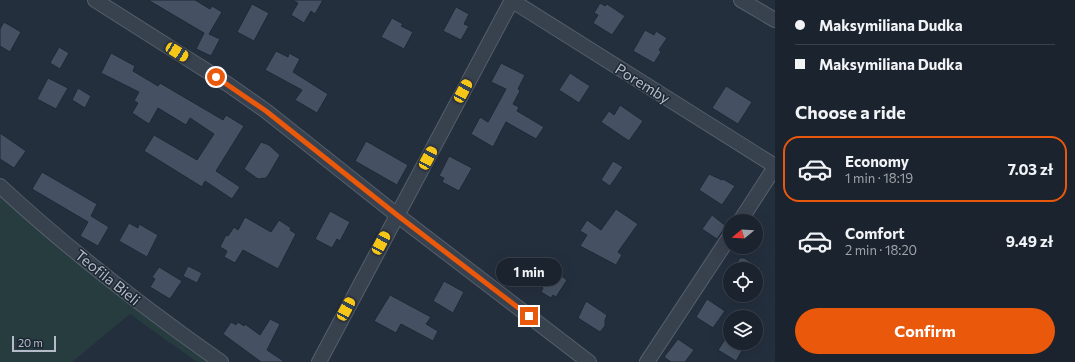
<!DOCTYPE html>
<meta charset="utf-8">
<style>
:root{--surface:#1b232e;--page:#282f3a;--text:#f1f3f6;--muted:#a0a4aa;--line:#39404a;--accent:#ea580c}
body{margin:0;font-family:Commissioner,sans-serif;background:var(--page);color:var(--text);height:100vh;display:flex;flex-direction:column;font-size:15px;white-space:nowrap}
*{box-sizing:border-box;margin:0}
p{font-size:13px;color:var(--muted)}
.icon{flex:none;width:22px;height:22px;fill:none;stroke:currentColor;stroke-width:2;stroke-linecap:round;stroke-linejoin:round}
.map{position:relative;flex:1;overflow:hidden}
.panel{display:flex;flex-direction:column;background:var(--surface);width:300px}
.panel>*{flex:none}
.guide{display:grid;align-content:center;height:88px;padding:0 20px;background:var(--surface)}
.needle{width:26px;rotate:252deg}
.fabs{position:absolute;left:723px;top:214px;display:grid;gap:8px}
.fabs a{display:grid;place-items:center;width:40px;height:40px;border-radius:50%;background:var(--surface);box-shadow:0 4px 16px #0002,0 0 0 1px var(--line);font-size:20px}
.scale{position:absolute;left:12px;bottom:10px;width:44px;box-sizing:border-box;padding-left:4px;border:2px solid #b4bcc9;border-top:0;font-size:11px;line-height:14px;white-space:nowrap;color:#b4bcc9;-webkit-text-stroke:3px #1d2633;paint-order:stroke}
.end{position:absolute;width:18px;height:18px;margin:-9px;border:5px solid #ea580c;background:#fff;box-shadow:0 0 0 2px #fff}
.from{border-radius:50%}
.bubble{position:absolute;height:28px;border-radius:14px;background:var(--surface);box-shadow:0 4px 16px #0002,0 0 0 1px var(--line);font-size:13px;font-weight:700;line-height:28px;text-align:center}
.car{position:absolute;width:12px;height:24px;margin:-12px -6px;border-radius:5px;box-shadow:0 0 3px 1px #0007;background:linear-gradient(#f5c518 24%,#345 0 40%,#f5c518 0 76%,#345 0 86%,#f5c518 0)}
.guide b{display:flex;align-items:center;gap:14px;height:38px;font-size:15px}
.guide b+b{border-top:1px solid var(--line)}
.guide i{width:10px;height:10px;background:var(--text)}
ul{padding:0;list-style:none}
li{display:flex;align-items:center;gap:12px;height:66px;margin:0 8px 6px;padding:0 12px;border:2px solid transparent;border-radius:16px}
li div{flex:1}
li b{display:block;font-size:15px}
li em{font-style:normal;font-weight:700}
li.active{border-color:var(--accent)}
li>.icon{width:36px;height:36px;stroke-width:1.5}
h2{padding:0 20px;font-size:18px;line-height:48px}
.action{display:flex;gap:8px;margin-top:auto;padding:8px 20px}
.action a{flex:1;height:46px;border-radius:24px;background:var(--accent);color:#fff;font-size:16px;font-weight:700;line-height:46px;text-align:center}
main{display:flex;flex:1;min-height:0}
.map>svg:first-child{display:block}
.green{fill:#263c3f}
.building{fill:#455162;stroke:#1f2835}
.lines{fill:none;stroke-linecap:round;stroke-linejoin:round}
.street-casing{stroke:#565f6c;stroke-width:16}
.street{stroke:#38414e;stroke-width:14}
.route{stroke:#ea580c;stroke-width:5}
.labels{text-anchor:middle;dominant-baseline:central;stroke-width:3;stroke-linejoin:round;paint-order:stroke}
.street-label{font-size:15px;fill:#b4bcc9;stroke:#1d2633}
</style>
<main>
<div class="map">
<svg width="775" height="362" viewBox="0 0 775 362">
<rect width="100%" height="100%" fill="#242f3e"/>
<!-- green -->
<path class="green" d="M0,190L126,302L208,362H197L130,314L72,362H0Z"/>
<!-- building -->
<g class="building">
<path d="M148,0H195L210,9L212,6L222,12L209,34L220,39L211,56L196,49L204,33Z"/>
<path d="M292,0H323L315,14L311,11L304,23L291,15L298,3Z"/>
<path d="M600,3L605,6L607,4L625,16L612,35L593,23L598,15L594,13Z"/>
<path d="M252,4L269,13L254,41L237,32Z"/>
<path d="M456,7L469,14L464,24L469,26L461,40L443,31Z"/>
<path d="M392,18L403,24L401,26L413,32L404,49L381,37Z"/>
<path d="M4,22L21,32L10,52L0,46V29Z"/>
<path d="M645,30L654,35L656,31L667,38L659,50L661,52L654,63L633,51Z"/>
<path d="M59,47L69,53L60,69L50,63Z"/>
<path d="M276,51L288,57L289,53L300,59L293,72L328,94L317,113L295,100L302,90L265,70Z"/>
<path d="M111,53L135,66L133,71L158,86L160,83L223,120L226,115L244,126L216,171L240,187L232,199L205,181L202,187L144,151L154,135L197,160L214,134L190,118L186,125L158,108L149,124L132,113L138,103L134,101L139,92L101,73Z"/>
<path d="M501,63L525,75L518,89L520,91L513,104L519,107L517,111L544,127L536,139L506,122L493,147L471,134L480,117L488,122L506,89L491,82Z"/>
<path d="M570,73L590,86L579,103L559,90Z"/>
<path d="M48,78L68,88L56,109L37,99Z"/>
<path d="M726,86L752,102L738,124L712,108Z"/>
<path d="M78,88L91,96L85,108L72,100Z"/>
<path d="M620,105L643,121L629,141L601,122L609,111L614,115Z"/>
<path d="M0,133L26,151L14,168L0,159Z"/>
<path d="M366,141L408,165L397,185L355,161Z"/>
<path d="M261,142L269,145L280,155L269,174L266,178L258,179L244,169Z"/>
<path d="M449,156L472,168L459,191L442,182L444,178L439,176Z"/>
<path d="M613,161L623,167L610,186L601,180Z"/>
<path d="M42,172L97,204L91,216L109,227L98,246L80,236L88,222L32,189Z"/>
<path d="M709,174L722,180L723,179L735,186L722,205L699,190Z"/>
<path d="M616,209L638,224L618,252L622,255L616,265L580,246L587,235L580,231L587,220L601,230Z"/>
<path d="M330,211L350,222L340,241L337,239L332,248L315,239Z"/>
<path d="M712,215L726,226L717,239L702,229Z"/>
<path d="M245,217L271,232L279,220L291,228L290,230L296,234L278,269L243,250L235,263L224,257L227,251L220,247L226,235L228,236L234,227L238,230Z"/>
<path d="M129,223L138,228L139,224L158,235L147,257L119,241Z"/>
<path d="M740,258H744L762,269H732Z"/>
<path d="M188,266L202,273L197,283L183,276Z"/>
<path d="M159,267L182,281L170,299L150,287L155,279L152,277Z"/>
<path d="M549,267L567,280L556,297L553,295L551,298L541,292L543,288L537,284Z"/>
<path d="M444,281L464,292L453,313L433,301Z"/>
<path d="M390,295L431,317L426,324L438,331L433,341L401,324L396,333L374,321Z"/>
<path d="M707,299L725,311L713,328L696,317Z"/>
<path d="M586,301L607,315L605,320V326L600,332L578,318Z"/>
<path d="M270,319L280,324L267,350L285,362H261L223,334L231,322L236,325L238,322L244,326L245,324L260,335Z"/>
<path d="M726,338L730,341V343H734L743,349L736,361L718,350Z"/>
<path d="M678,339L694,350L685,362H671L664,357Z"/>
</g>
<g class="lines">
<defs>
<g id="street">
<path d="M95,0L229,85L266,111L397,215L589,362"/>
<path d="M511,0L775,166"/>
<path d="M741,0L775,20"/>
<path d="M0,186C69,250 144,308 221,362"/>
<path d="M740,221L775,167"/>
<path d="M319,362L512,0"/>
<path d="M647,362L730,236"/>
</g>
</defs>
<!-- street casing -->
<use href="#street" class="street-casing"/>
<!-- street -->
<use href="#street" class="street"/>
</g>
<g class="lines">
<!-- route -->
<path class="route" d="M216,77L266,111L397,215L529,316"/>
</g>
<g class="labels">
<!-- street labels -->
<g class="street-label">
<text transform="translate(643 83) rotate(32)">Poremby</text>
<text transform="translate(108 277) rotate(39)">Teofila Bieli</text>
</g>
</g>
</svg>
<div class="fabs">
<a><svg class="needle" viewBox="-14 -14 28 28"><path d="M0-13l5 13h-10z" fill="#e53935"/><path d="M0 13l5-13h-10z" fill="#a0a4aa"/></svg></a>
<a><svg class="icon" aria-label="locate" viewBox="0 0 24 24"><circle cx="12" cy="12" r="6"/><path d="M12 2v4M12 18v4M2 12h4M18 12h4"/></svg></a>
<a><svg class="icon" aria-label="layers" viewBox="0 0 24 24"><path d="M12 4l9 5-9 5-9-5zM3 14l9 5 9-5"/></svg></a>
</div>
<div class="scale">20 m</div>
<i class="end from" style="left:216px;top:77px"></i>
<i class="end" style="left:529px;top:316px"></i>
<div class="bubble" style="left:496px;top:258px;width:66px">1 min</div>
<i class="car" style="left:177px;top:52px;rotate:122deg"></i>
<i class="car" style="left:463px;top:91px;rotate:28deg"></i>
<i class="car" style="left:428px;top:158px;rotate:28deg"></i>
<i class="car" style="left:381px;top:243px;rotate:28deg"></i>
<i class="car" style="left:346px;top:309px;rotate:28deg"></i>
</div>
<section class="panel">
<div class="guide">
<b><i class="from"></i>Maksymiliana Dudka</b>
<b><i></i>Maksymiliana Dudka</b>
</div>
<h2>Choose a ride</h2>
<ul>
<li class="active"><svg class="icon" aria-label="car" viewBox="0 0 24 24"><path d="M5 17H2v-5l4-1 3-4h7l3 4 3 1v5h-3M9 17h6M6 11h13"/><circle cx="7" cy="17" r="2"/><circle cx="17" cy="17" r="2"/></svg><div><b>Economy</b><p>1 min · 18:19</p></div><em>7.03 zł</em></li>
<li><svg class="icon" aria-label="car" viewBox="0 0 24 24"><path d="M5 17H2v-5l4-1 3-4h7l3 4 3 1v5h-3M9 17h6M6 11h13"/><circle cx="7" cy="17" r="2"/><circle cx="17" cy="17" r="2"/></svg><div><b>Comfort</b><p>2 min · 18:20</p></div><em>9.49 zł</em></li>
</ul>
<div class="action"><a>Confirm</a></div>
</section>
</main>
